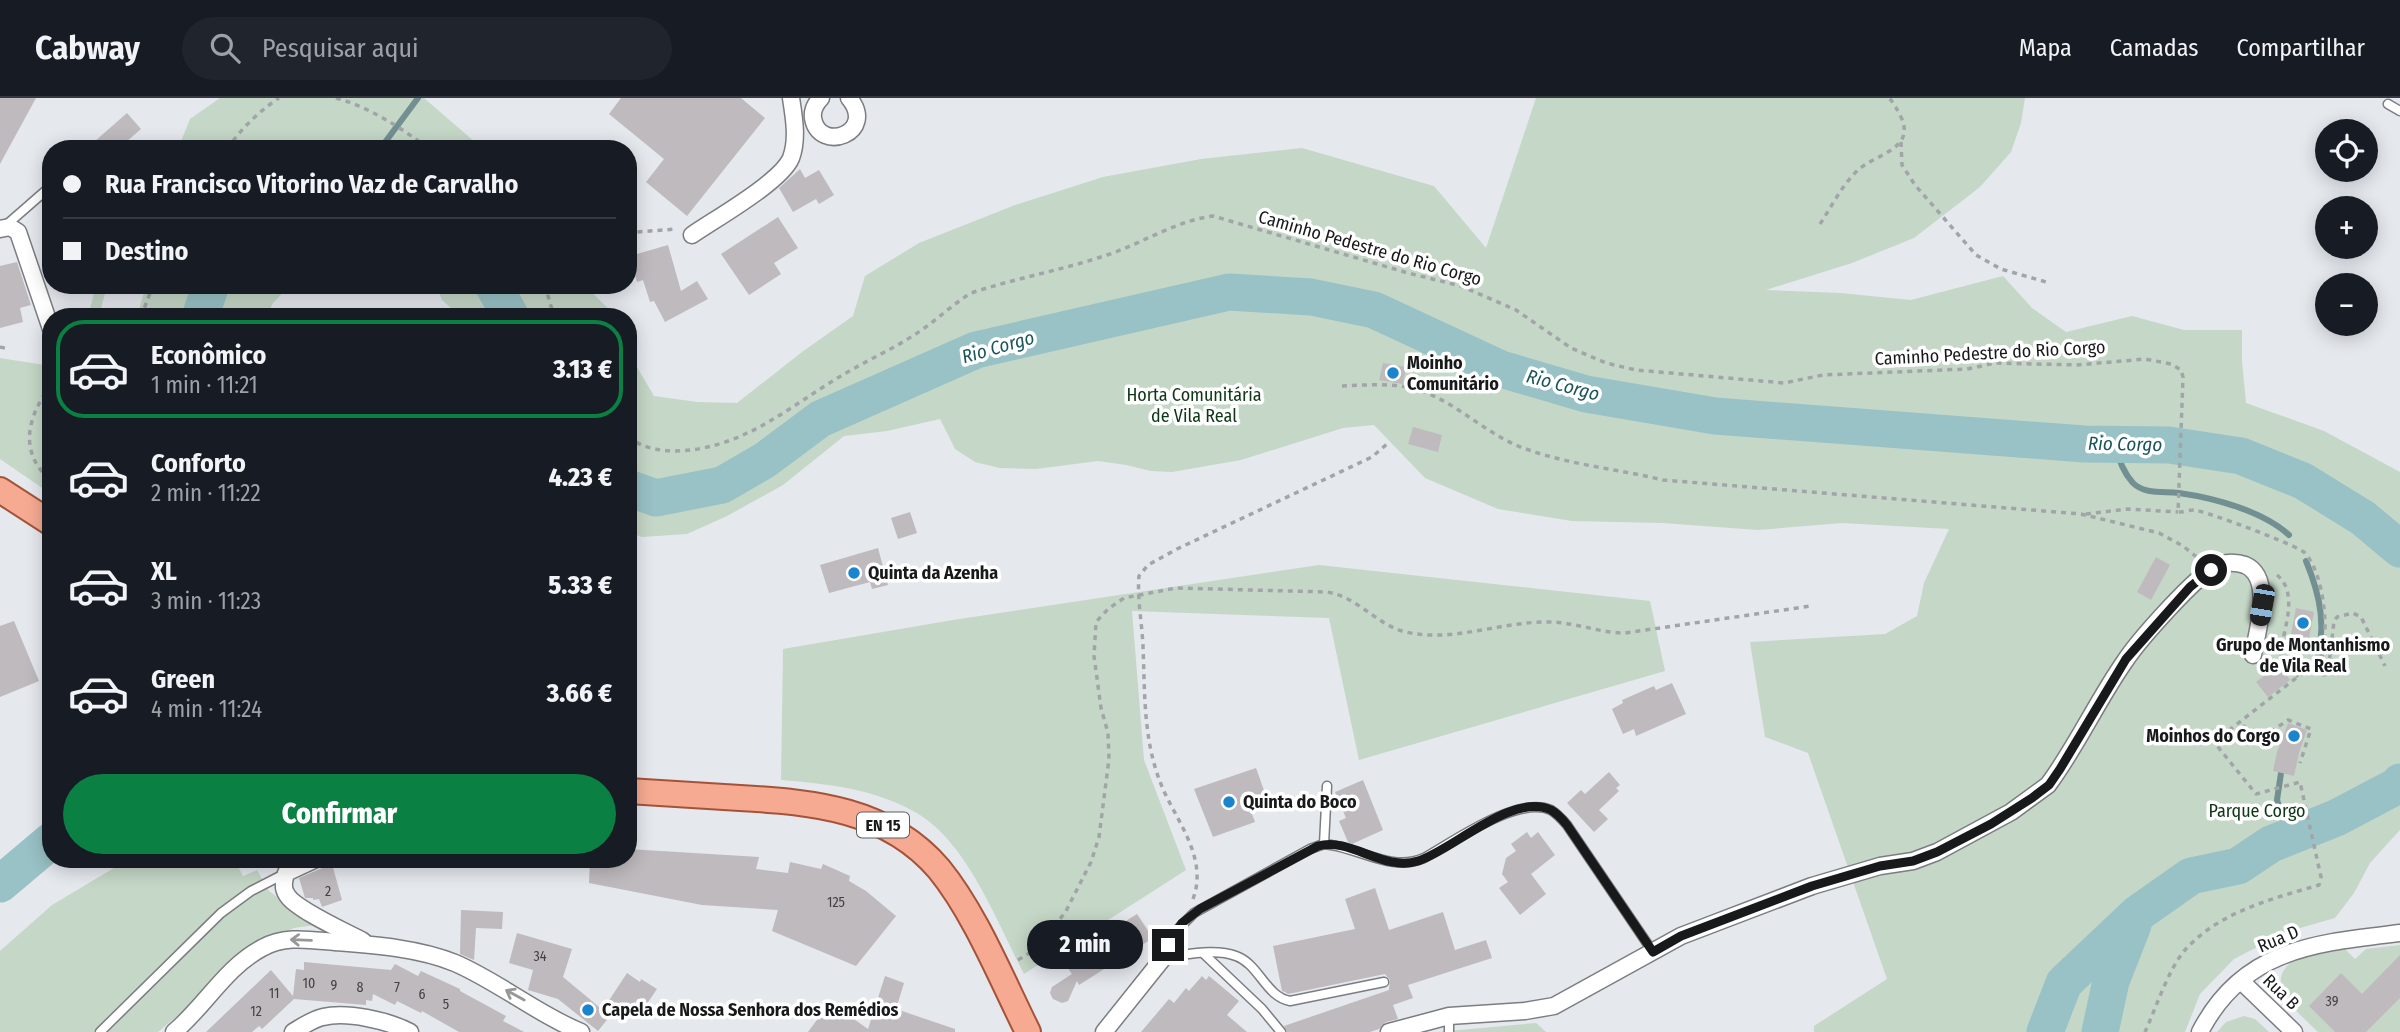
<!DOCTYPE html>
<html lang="pt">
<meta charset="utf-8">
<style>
:root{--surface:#171b24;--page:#20242c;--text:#f1f3f6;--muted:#9ea1a6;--line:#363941;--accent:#0b8043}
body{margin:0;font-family:"Fira Sans Condensed",sans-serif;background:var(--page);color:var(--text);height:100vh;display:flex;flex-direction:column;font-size:26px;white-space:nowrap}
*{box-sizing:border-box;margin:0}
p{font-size:23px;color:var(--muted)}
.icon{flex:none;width:38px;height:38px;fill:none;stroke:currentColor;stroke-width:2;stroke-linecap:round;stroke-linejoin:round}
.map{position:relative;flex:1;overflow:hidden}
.drawer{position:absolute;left:42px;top:210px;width:595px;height:560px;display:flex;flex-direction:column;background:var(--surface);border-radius:28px;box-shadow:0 4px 18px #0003}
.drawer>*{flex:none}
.hud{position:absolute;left:42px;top:42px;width:595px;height:154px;border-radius:28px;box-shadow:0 4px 18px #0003;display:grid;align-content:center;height:154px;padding:0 21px;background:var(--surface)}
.controls{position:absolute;left:2315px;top:21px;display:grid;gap:14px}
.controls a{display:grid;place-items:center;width:63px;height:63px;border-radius:50%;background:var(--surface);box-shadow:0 4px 18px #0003;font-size:35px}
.end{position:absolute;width:32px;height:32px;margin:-16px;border:9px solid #18191a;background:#fff;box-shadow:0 0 0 4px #fff}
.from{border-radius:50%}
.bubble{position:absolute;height:49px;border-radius:24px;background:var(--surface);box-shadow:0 4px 18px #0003;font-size:23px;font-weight:800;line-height:49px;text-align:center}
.car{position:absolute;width:21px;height:42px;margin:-21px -10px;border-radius:9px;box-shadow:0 0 5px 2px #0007;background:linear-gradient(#222 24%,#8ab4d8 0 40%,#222 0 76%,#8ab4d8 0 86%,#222 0)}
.hud b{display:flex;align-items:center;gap:24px;height:66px;font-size:26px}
.hud b+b{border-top:2px solid var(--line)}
.hud i{width:18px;height:18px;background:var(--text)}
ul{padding:12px 0 0;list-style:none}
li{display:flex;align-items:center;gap:21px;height:98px;margin:0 14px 10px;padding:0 7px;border:4px solid transparent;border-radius:28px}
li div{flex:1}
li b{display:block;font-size:26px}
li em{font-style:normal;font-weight:800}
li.active{border-color:var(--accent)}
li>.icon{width:63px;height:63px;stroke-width:1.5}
.button{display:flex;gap:14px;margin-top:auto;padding:14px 21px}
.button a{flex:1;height:80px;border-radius:42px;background:var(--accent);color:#fff;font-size:28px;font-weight:800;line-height:80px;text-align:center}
header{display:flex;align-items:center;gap:42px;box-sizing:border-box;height:98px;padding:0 35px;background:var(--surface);border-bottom:2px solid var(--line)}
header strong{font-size:33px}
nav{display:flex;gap:38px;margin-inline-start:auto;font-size:24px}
.search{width:490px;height:63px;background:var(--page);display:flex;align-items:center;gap:18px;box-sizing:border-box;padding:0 24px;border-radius:38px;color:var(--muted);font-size:26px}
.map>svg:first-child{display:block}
.green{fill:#c5d7c7}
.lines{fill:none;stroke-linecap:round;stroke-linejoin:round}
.stream{stroke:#728f92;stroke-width:6}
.river{stroke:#99c2c6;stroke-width:37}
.building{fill:#bfbabe}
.service-casing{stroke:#7b7d82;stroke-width:11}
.minor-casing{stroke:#7b7d82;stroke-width:19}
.primary-casing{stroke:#a45339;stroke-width:28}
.path{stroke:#a2a5a8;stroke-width:3.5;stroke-dasharray:5 5;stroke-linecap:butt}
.service{stroke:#fff;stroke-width:8}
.minor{stroke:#fff;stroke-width:16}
.primary{stroke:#f6aa92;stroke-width:24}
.oneway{stroke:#979898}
.route{stroke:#18191a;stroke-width:9}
.poi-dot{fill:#1985cf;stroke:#fff;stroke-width:2.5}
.labels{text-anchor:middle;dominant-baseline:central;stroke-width:7;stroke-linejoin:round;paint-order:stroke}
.number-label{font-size:14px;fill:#424143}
.shield{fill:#fff;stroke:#5d5e5f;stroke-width:2}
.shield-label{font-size:16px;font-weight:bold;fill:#18191a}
.street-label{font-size:18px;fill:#18191a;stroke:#fff}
.poi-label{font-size:18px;font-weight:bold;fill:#18191a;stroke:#fff;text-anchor:start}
.park-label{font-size:18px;fill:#0d3716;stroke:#fff}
.water-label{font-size:19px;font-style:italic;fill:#1b555a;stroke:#fff}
</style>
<header>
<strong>Cabway</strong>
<div class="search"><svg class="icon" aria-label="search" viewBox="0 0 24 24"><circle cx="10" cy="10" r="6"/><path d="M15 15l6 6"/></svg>Pesquisar aqui</div>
<nav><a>Mapa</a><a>Camadas</a><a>Compartilhar</a></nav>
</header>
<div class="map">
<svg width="2400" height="934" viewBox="0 0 2400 934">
<rect width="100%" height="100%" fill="#e5e8ed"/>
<!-- green -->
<g class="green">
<path d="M220,0H424L483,51H178L190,21Z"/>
<path d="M1536,0H2025L2021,25L2011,54L1980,89L1914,140L1852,165L1766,192L1840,195L1911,202L2003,178L2032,210L2066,234L2132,218L2184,232H2242V264L2246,305L2324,333L2400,374V732L2370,765L2354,795L2335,820L2286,834L2234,861L2200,896L2185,934H1814V928L1887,881L1808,655L1765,639L1750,544L1885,536L1917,518L1924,485L1949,431L1842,425L1758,432L1663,425L1572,423L1498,411L1425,380L1374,327L1343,330L1241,362L1172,374L1151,373L1126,367L1098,363L1036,371L1000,370L975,364L955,351L940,321L887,333L844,338L783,387L727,418L687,436L642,439L628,434V254L654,298L697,304L737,305L802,254L853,218L865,178L919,145L1015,107L1103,79L1201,61L1302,50L1434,88L1486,150Z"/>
<path d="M96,187H107L99,219H88Z"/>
<path d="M146,187H290L273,205L266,219H137Z"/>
<path d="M436,187H584L617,219H461L442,202Z"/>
<path d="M0,260L51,268V396L0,361Z"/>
<path d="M1319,467L1650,503L1665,573L1359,662L1329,520L1132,513L1144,662L1186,772L1024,876C998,826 968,747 920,717C878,691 829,686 781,682L783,551L953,522Z"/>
<path d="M129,761H234L243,778L257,772L269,793L315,827L294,830L270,840L158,934H0V853L52,807Z"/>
<path d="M2400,847V934H2318C2300,916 2260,886 2294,862L2345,851L2355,861L2366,851Z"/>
<path d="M2244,918L2255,921L2269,934H2217L2226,924Z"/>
<path d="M1536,925L1546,934H1438Z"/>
</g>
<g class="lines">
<!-- stream -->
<g class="stream">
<path d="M380,51L418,0"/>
<path d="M2115,346C2118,360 2123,374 2133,385C2145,397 2164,393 2179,395C2214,400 2263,413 2289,437"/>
<path d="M2306,463C2321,499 2327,531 2315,569"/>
<path d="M2281,675L2277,702L2289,739"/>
</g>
<!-- river -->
<g class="river">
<path d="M493,187L511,219"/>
<path d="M200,219L211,187"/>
<path d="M628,390L656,400L722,387L765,362L820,321L976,252L1229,194L1311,199L1374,212L1501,271L1586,296L1715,318L2084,346L2169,347L2241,358L2303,383L2363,420L2400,451"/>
<path d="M0,786L51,743"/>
<path d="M2045,934L2064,885L2137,816L2191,778L2238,768L2271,746L2336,720L2397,688L2400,684"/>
<path d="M2100,934L2111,883L2133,827"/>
</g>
</g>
<!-- building -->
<g class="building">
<path d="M0,0H36L0,66Z"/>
<path d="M621,0H741L765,20L687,118L646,84L664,61L609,16Z"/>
<path d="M127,15L141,31L118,51H86Z"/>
<path d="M800,71L805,80L819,72L834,97L819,106L816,101L793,114L779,90Z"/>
<path d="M778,119L798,150L774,165L781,176L749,197L721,156Z"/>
<path d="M668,147L681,193L697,183L708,201L665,224L654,203L650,204L643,182L637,184L630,158Z"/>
<path d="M17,164L31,207L20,210L23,224L0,230V168Z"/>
<path d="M1383,265L1406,269L1403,286L1379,282Z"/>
<path d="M1413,329L1442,337L1438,354L1408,346Z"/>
<path d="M910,414L917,435L898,441L891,420Z"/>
<path d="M878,450L888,487L872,491L870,484L829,495L820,467Z"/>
<path d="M2156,459L2170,467L2151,502L2137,494Z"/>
<path d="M2296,510L2314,514L2309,540L2291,536Z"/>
<path d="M14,523L39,583L0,599V528Z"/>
<path d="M2279,566L2290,582L2268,599L2256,584Z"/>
<path d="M1672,585L1686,616L1636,638L1634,631L1623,636L1612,611L1623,605L1622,602L1654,588L1656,592Z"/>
<path d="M2288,625L2307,632L2299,655L2294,678L2273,673L2277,654Z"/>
<path d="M1256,670L1266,698L1258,700L1261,707L1250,711L1255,724L1213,739L1194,691Z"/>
<path d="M1609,674L1620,687L1616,690L1619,693L1599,712L1608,721L1594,734L1567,705L1581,692L1585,696Z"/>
<path d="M1363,682L1383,732L1352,746L1348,744L1339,723L1346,720L1335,694Z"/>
<path d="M1527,734L1531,740L1538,734L1555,757L1531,776L1546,796L1520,817L1499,790L1508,784L1502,776L1506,760L1516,753L1511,746Z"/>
<path d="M628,751L759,759L756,771L788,775L790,764L821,771L823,766L850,778L849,783L866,793L896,818L856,868L772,833L778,812L702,807L589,785L590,761H628Z"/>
<path d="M332,766L342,802L322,809L319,801L313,802V800H305L299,780Z"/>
<path d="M1375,790L1389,832L1443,814L1455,852L1486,842L1492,860L1408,887L1413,900L1393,907L1398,921L1386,924L1379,931L1370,934H1287L1284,928L1389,892L1390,882L1385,876L1288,896L1285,894L1282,893L1273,848L1355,831L1345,801Z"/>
<path d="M461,812L503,814L502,831L476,830L474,862L460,856Z"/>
<path d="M1137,816L1153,840L1079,887L1077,883L1068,903L1062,905L1053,901L1050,895L1052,889L1072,876L1063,863Z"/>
<path d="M517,835L572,851L563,879L610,918L598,933L558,901L528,892L533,872L509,865Z"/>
<path d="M2400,857V900L2366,934H2335L2309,908L2341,875L2362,896Z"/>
<path d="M304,864L391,872L395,866L418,878L421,873L460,891V893L506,918L503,923L524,934H459L422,913L421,915L397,903L395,907L373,896L372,903L366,902V907L294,901L262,931L259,928L252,934H206L271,872L293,898L296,871L304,872Z"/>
<path d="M627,875L640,884L641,881L657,891L636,922L608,904Z"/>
<path d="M885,878L904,885L896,911L955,931V934H808L830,904L868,931Z"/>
<path d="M1202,878L1206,882L1209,878L1239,903L1227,917L1247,934H1141L1169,901L1174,905L1186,890L1189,893Z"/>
</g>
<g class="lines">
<defs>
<g id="service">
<path d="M2388,6L2400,13"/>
<path d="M4,129L51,88"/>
<path d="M1324,746L1327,688"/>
<path d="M1204,856L1262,911L1281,934"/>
<path d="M1384,884L1290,903C1266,899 1259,866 1236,858C1215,850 1186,857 1164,859L1177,832L1194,815L1310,751L1324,746L1331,747C1363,752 1393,774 1424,760C1453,744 1518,697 1551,712C1557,716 1562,721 1567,727L1653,854"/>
<path d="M1449,918V934"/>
<path d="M100,934L221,815L251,793L286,775"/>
</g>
<g id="minor">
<path d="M821,0C815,6 812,12 813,20C819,56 878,35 849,0"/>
<path d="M0,131L10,129L18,134L51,231"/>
<path d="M692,137C715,121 781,84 791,60C798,42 794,19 791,0"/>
<path d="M316,761L286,775C284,783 282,790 287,797C295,811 346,834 363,843"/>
<path d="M2241,883L2294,934"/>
<path d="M174,934C205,908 226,869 262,850C285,837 310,842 335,844C374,847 419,850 455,865C499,884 537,916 581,934"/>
<path d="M293,934C303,928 313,921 323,919C347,913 389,923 410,934"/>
<path d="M1104,934L1164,859"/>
<path d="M1389,934L1449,918L1525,913L1554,908L1681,838L1715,825L1812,788L1880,768L1913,763L1937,754L2011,714L2048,687C2077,648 2097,603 2125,563C2139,542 2197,476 2218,467C2226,464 2237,464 2245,467C2274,479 2257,534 2253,557"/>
<path d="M2200,934C2243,850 2317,845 2400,835"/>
</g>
<g id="primary">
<path d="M0,392L51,425"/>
<path d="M628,693C665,695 703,698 740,700C813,704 888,711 939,771C975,815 1002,882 1028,934"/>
</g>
</defs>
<!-- service casing -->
<use href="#service" class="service-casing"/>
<!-- minor casing -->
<use href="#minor" class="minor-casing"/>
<!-- primary casing -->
<use href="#primary" class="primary-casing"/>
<!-- path -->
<g class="path">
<path d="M336,0C371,10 400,29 429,51"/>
<path d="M1901,44L1902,67L1915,87L1976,157L2001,171L2046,184"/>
<path d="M227,51C242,30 258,14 279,0"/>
<path d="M1820,126C1832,108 1842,87 1858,72C1876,56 1916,51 1901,19C1897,12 1895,6 1889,0"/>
<path d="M628,131L637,134L677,131"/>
<path d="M545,187L554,219"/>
<path d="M141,219L153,187"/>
<path d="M0,249L9,251"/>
<path d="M51,287C27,319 18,354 51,383"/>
<path d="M1342,288C1368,287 1397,284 1422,293C1460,307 1488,338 1526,351C1570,367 1618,371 1663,382L2081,416L2159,435L2183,448L2199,461"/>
<path d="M628,339C659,363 712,352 745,336C777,322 810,296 841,278C867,262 896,250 920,233C938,221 953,206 971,195C1016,180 1063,172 1107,157C1143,145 1175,123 1213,118L1408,175L1461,188L1516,212L1571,250L1606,265L1636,272L1784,285L1823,277L1967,271L1996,265L2077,267L2145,261L2171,266L2181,272L2183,279L2178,414C2183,414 2189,412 2194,412C2206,413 2299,448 2305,455C2326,479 2330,541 2319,570L2305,573L2214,644L2256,696L2300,684L2321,779L2319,787C2271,801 2219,814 2185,852C2168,872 2156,910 2145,934"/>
<path d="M2086,416L2128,411L2178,414"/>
<path d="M2277,477C2299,495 2284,531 2280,555L2298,579"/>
<path d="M2313,574L2324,577L2328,574L2334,523L2337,519L2353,515L2361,519L2385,568"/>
<path d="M2219,640L2222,644L2244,628L2256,644L2288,622L2311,631L2300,665"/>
<path d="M1193,801C1208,761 1178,725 1163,691C1143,645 1145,597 1143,548C1142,525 1137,501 1139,478L1148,467L1177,451L1372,359L1387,346"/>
<path d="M1018,862L1039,849L1066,813L1091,764L1099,739L1109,661L1108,635L1101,610L1094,558L1096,524L1108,511L1124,500L1176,490L1327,494C1357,499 1374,524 1402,533C1448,546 1499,524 1546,524C1572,523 1598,535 1625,535L1811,508"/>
</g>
<!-- service -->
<use href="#service" class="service"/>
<!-- minor -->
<use href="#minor" class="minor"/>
<!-- primary -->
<use href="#primary" class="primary"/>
</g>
<!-- one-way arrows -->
<defs><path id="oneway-shaft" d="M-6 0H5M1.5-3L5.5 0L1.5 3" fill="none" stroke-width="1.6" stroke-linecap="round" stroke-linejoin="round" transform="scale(1.75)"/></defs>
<g class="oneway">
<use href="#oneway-shaft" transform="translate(301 842) rotate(-178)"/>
<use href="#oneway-shaft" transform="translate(515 897) rotate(-151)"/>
</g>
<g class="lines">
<!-- route -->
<path class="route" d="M1168,847L1182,825L1200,811L1318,748C1351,739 1383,774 1418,763C1453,752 1512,694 1551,712C1558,716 1563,722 1567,727L1653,854L1681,838L1812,788L1880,768L1913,763L1937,754L1991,726L2032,700L2049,687L2060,671L2126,561L2190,489L2211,472"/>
</g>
<!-- markers -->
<g class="poi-dot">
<circle cx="1393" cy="275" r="7"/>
<circle cx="854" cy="475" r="7"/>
<circle cx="2303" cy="525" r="7"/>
<circle cx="2294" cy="638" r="7"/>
<circle cx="1229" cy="704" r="7"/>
<circle cx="588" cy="912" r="7"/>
</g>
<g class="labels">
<!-- number labels -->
<g class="number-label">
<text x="328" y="793">2</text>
<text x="836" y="804">125</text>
<text x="540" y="858">34</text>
<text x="309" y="885">10</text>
<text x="334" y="887">9</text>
<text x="360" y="889">8</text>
<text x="397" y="889">7</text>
<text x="274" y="895">11</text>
<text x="422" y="896">6</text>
<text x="2332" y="903">39</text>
<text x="446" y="906">5</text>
<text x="256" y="913">12</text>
</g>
<!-- shield labels -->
<rect class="shield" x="857" y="714.5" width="52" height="25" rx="5"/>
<g class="shield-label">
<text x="883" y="727">EN 15</text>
</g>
<!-- street labels -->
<g class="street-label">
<text transform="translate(1370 150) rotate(16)">Caminho Pedestre do Rio Corgo</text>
<text transform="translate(1990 255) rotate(-3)">Caminho Pedestre do Rio Corgo</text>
<text transform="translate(2278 841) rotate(-23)">Rua D</text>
<text transform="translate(2281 894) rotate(44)">Rua B</text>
</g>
<!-- poi labels -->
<g class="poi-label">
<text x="1407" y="265">Moinho<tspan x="1407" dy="21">Comunitário</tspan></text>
<text x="868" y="475">Quinta da Azenha</text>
<text x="2303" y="547" text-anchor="middle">Grupo de Montanhismo<tspan x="2303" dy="21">de Vila Real</tspan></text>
<text x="2280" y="638" text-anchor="end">Moinhos do Corgo</text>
<text x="1243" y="704">Quinta do Boco</text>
<text x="602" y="912">Capela de Nossa Senhora dos Remédios</text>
</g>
<!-- park labels -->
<g class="park-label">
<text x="1194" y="297">Horta Comunitária<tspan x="1194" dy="21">de Vila Real</tspan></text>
<text x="2257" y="713">Parque Corgo</text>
</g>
<!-- water labels -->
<g class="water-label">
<text transform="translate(998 249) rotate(-16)">Rio Corgo</text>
<text transform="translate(1563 287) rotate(15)">Rio Corgo</text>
<text transform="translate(2125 346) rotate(1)">Rio Corgo</text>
</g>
</g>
</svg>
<div class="controls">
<a><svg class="icon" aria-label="locate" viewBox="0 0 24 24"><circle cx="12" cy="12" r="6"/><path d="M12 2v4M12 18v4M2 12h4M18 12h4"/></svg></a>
<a>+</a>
<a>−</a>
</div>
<i class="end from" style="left:2211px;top:472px"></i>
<i class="end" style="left:1168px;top:847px"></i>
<div class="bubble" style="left:1027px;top:822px;width:116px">2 min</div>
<i class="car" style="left:2262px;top:507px;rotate:190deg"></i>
<div class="hud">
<b><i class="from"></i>Rua Francisco Vitorino Vaz de Carvalho</b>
<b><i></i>Destino</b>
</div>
<section class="drawer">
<ul>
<li class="active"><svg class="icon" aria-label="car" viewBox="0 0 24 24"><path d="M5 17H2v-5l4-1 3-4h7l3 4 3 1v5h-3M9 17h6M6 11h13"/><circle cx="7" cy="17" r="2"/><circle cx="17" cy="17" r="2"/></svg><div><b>Econômico</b><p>1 min · 11:21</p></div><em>3.13 €</em></li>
<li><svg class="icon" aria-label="car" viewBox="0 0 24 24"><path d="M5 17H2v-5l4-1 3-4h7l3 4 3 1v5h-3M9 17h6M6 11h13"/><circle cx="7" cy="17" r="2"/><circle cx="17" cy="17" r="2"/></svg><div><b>Conforto</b><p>2 min · 11:22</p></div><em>4.23 €</em></li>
<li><svg class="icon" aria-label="car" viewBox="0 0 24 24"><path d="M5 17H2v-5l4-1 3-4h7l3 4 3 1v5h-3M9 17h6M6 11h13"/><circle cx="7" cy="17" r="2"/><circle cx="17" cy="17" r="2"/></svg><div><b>XL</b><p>3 min · 11:23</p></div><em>5.33 €</em></li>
<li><svg class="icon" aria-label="car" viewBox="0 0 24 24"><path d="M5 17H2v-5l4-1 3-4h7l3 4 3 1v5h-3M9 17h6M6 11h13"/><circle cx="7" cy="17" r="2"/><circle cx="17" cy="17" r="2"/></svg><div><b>Green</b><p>4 min · 11:24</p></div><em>3.66 €</em></li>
</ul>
<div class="button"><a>Confirmar</a></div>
</section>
</div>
